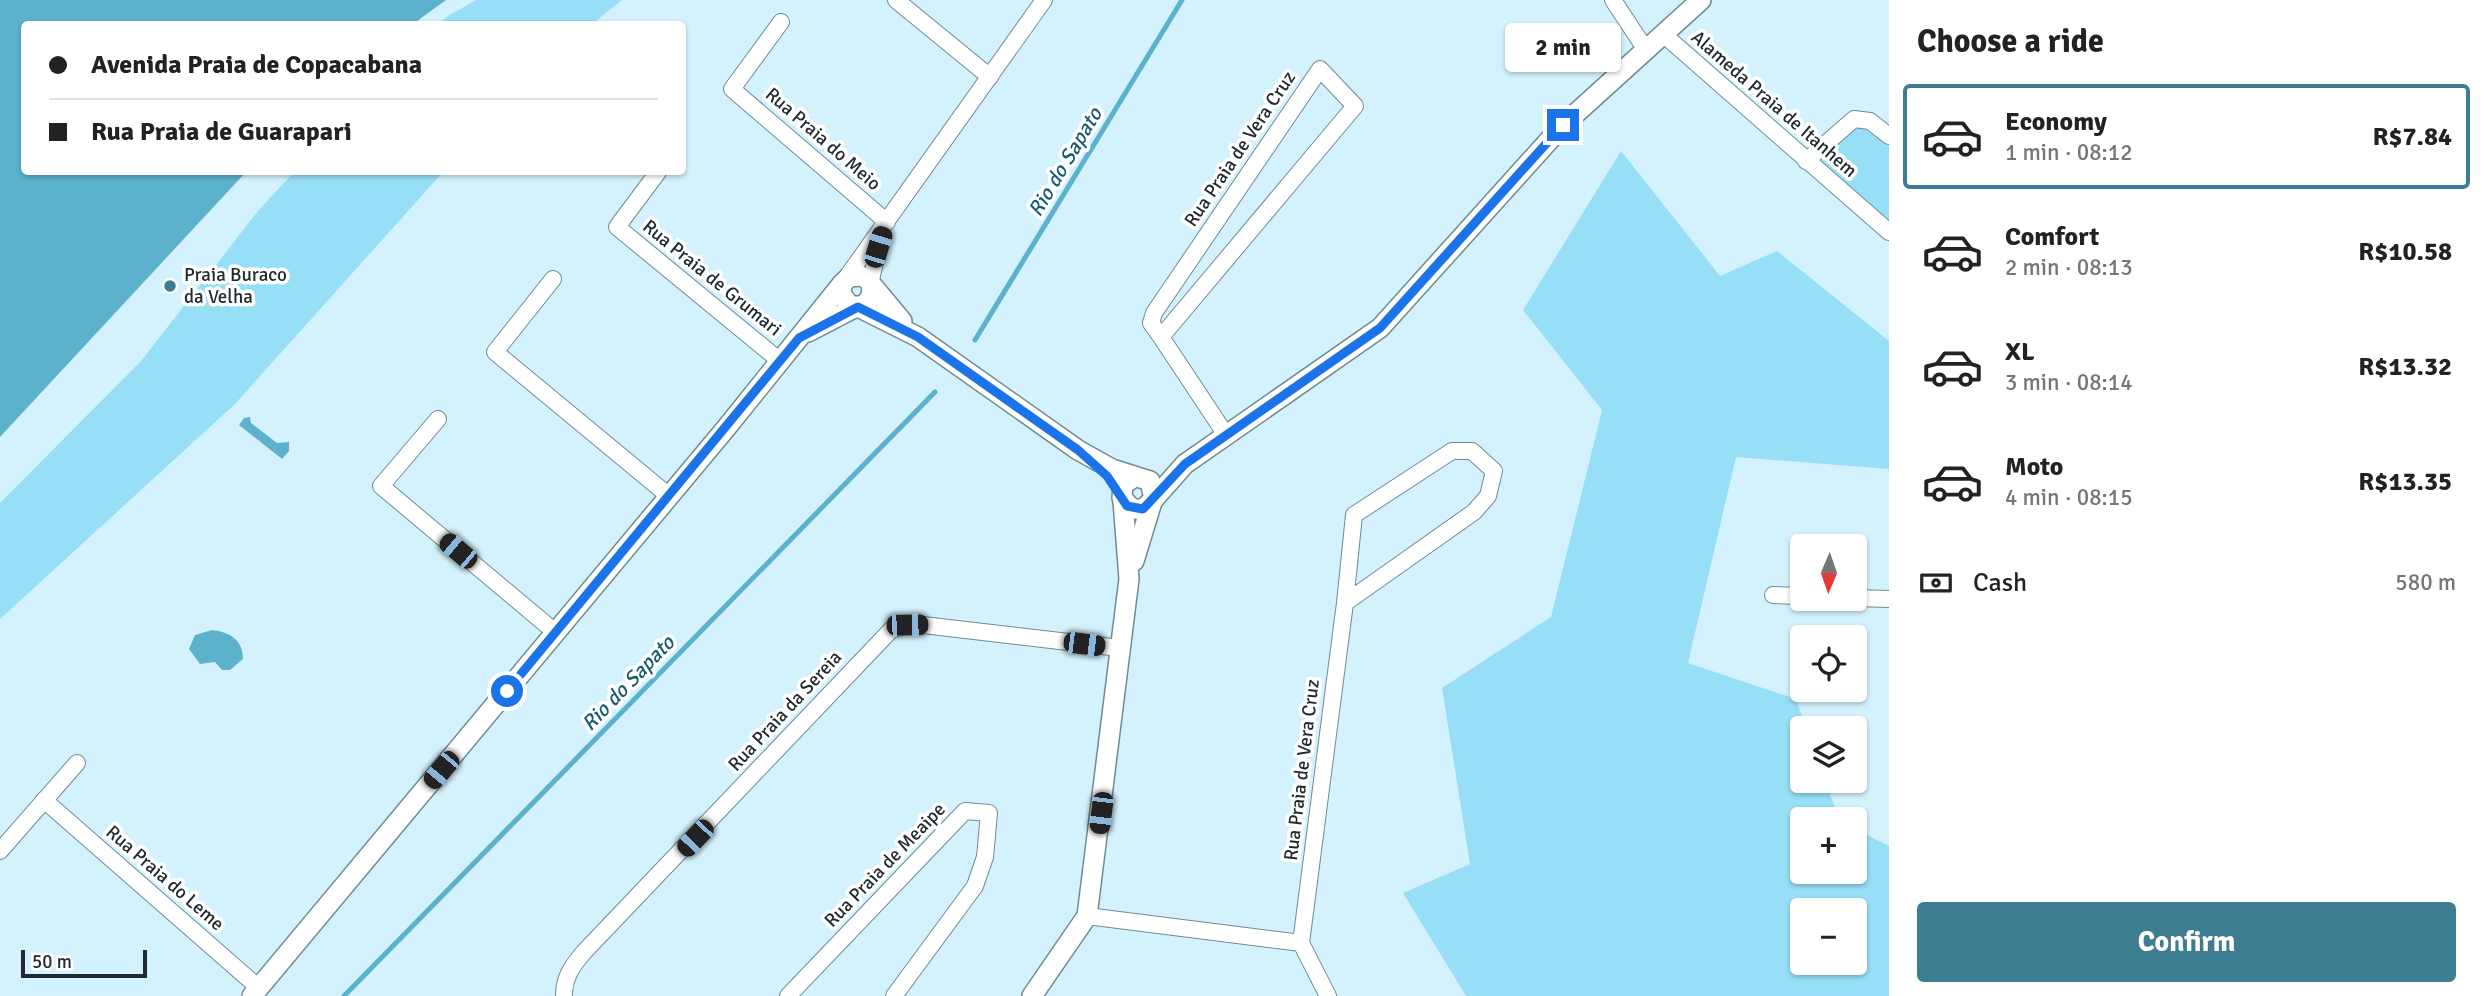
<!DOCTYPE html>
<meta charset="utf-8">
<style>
:root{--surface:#fff;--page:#f2f2f2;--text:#222;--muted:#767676;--line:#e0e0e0;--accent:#3d7d91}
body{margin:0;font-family:Signika,sans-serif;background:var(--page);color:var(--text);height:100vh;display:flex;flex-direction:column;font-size:26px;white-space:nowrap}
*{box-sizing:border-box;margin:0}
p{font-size:23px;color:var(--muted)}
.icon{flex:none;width:38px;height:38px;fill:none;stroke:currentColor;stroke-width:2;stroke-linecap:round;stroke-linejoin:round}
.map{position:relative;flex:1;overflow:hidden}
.sheet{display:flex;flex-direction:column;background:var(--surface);width:595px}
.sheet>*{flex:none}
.top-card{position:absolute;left:21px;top:21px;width:665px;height:154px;border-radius:7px;box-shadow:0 2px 5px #0004;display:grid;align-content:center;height:154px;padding:0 28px;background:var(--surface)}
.needle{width:46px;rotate:182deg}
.buttons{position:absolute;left:1790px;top:534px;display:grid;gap:14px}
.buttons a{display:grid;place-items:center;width:77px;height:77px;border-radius:7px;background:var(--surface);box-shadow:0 2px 5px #0004;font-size:35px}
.scale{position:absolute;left:21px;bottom:18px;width:126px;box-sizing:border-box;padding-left:7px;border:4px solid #202b2f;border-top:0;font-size:19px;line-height:24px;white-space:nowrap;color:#202b2f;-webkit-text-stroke:5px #fff;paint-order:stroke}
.end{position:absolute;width:32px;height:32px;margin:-16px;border:9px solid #1a73e8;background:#fff;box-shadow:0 0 0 4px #fff}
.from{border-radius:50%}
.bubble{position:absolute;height:49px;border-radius:7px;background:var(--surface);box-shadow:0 2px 5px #0004;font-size:23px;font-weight:700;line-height:49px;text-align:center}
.car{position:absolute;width:21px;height:42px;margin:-21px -10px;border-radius:9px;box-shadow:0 0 5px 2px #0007;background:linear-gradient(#222 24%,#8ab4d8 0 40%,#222 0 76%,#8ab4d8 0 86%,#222 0)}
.top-card b{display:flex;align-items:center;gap:24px;height:66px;font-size:26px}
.top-card b+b{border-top:2px solid var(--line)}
.top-card i{width:18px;height:18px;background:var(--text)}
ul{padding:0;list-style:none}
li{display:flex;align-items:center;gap:21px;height:105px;margin:0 14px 10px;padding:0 14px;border:4px solid transparent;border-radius:7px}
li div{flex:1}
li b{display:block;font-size:26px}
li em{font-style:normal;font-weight:700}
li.on{border-color:var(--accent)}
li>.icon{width:63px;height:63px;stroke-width:1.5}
h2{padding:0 28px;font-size:32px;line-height:84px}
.pay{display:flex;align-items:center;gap:18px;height:77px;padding:0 28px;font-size:26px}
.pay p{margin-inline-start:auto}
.primary-button{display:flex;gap:14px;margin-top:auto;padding:14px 28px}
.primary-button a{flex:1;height:80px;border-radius:7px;background:var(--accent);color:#fff;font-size:28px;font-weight:700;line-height:80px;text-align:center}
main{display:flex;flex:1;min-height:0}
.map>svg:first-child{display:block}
.green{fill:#97dff6;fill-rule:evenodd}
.water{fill:#5cb2cd}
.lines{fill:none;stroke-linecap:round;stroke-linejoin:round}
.stream{stroke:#5cb2cd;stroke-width:5}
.minor-casing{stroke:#6f8b94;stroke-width:18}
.tertiary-casing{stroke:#6f8b94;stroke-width:22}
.minor{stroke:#fff;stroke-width:16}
.tertiary{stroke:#fff;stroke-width:19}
.route{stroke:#1a73e8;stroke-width:9}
.poi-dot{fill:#3d7d91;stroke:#fff;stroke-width:2.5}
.labels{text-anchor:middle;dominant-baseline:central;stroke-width:7;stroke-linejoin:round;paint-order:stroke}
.street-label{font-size:19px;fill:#202b2f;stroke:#fff}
.poi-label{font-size:19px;fill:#202b2f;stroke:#fff;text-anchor:start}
.water-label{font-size:21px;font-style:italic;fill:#175d70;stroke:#fff}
</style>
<main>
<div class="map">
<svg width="1889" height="996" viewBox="0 0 1889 996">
<rect width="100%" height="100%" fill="#d4f2fd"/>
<!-- green -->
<g class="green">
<path d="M476,0H622L592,24H439L448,16Z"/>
<path d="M1862,127L1889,146V221L1820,162L1850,131Z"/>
<path d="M1621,151L1720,276L1777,251L1889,341V469L1736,457L1688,663L1796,699L1806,728H1802V780L1825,781L1839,819H1802V872H1855V829L1889,846V996H1466L1403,893L1470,864L1442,688L1551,617L1602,410L1523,310ZM1802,910H1855V962H1802Z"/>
<path d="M294,172H443L235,404L0,619V503L141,361L258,211Z"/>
</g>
<!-- water -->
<g class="water">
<path d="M0,0H446L413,24H24V172H246L0,437Z"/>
<path d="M250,417L251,423L277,443L289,442V451L282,459L239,425L244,418Z"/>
<path d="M212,630C230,632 243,640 243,659L230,670H222L215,662L200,664L189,649L195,635Z"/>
</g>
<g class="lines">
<!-- stream -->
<g class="stream">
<path d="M975,340L1182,0"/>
<path d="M344,996L935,392"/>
</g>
<defs>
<g id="minor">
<path d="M896,0L990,77"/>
<path d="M1613,0L1646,50"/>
<path d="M781,22L732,89L887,222"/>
<path d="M1663,34L1889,232"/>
<path d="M1806,161L1854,119L1870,121L1889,136"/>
<path d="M658,172L617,227L780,361"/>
<path d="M553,279L495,352L669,496"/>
<path d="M844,281L1044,0"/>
<path d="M870,284L881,237"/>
<path d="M1161,337L1151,323L1154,313L1320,69L1355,106L1161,337L1226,435"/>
<path d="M438,419L381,486L555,632"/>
<path d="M1773,595L1802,596"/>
<path d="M1855,598L1889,599"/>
<path d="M44,800L259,988"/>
<path d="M0,851L77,763"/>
<path d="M1087,916L1301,943L1328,996"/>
<path d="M1301,943L1345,603L1474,512L1488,496L1494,471L1472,451H1452L1354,515L1345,603"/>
<path d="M564,996C564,977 572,966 584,952L891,630L907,625H923L1120,648"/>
<path d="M788,996L965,811L989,813L985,857L975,886L894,996"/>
</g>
<g id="tertiary">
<path d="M872,286L871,297L863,306H850L841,294L842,284L849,277L861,276L867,279L902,321"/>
<path d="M858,307L918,337L1078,450L1112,469L1150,481L1154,499L1143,509H1132L1122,498L1123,485L1134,477"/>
<path d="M808,332L856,307"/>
<path d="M1154,499L1185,464L1380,328L1563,125L1701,0"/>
<path d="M1134,561L1152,502"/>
<path d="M252,996L727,427L842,284"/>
<path d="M1032,996L1087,916L1129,579L1123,501"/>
</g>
</defs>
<!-- minor casing -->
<use href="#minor" class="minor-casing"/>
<!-- tertiary casing -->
<use href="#tertiary" class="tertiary-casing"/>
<!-- minor -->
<use href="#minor" class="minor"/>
<!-- tertiary -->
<use href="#tertiary" class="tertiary"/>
</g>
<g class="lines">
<!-- route -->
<path class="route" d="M507,691L799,338L858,307L918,337L1078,450L1107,476L1127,506L1143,509L1185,464L1380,328L1563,125"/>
</g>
<!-- markers -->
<circle class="poi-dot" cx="170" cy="286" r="7"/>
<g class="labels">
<!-- street labels -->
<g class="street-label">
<text transform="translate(1774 104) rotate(41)">Alameda Praia de Itanhem</text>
<text transform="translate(823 139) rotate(41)">Rua Praia do Meio</text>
<text transform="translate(1240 149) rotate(-56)">Rua Praia de Vera Cruz</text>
<text transform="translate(712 278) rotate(39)">Rua Praia de Grumari</text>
<text transform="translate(785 711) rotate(-47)">Rua Praia da Sereia</text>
<text transform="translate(1302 770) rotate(-83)">Rua Praia de Vera Cruz</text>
<text transform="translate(885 865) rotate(-46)">Rua Praia de Meaipe</text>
<text transform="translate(165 878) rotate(41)">Rua Praia do Leme</text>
</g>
<!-- poi labels -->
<g class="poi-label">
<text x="184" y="275">Praia Buraco<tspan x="184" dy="22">da Velha</tspan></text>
</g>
<!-- water labels -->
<g class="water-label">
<text transform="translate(1065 162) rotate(-59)">Rio do Sapato</text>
<text transform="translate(628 683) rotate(-46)">Rio do Sapato</text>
</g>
</g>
</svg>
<div class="buttons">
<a><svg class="needle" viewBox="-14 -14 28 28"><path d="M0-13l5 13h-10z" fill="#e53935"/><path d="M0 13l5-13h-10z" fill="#767676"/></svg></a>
<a><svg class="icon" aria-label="locate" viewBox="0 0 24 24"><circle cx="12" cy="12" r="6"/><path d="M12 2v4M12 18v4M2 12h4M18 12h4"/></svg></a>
<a><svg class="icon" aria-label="layers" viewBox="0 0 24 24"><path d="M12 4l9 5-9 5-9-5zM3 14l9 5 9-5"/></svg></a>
<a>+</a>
<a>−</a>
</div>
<div class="scale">50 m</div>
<i class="end from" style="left:507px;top:691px"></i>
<i class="end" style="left:1563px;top:125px"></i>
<div class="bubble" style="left:1505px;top:23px;width:116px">2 min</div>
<i class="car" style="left:878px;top:247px;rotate:17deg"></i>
<i class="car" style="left:458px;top:551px;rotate:310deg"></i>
<i class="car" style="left:907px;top:625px;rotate:89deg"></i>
<i class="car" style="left:1084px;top:644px;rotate:97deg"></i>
<i class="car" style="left:441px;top:770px;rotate:220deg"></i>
<i class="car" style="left:1101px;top:813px;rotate:187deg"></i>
<i class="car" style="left:695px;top:838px;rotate:224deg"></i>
<div class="top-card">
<b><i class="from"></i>Avenida Praia de Copacabana</b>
<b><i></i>Rua Praia de Guarapari</b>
</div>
</div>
<section class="sheet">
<h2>Choose a ride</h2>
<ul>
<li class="on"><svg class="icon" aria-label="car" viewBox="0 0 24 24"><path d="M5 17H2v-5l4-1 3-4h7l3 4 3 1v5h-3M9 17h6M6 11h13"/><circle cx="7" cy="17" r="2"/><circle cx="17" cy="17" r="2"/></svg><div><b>Economy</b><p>1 min · 08:12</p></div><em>R$7.84</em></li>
<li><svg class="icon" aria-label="car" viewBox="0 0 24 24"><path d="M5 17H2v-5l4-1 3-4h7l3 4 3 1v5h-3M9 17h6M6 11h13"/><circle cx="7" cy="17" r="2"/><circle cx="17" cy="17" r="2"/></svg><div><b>Comfort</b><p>2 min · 08:13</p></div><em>R$10.58</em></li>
<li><svg class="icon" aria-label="car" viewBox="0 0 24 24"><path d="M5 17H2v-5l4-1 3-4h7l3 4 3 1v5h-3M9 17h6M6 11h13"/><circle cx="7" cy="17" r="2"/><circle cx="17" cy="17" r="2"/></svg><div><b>XL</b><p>3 min · 08:14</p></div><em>R$13.32</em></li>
<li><svg class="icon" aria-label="car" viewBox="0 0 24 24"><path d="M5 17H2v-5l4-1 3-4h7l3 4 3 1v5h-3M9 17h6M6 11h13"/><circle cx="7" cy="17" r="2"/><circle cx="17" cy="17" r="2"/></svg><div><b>Moto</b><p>4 min · 08:15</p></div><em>R$13.35</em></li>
</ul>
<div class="pay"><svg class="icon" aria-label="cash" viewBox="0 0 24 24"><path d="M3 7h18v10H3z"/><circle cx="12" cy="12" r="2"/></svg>Cash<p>580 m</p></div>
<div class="primary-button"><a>Confirm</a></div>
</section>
</main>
